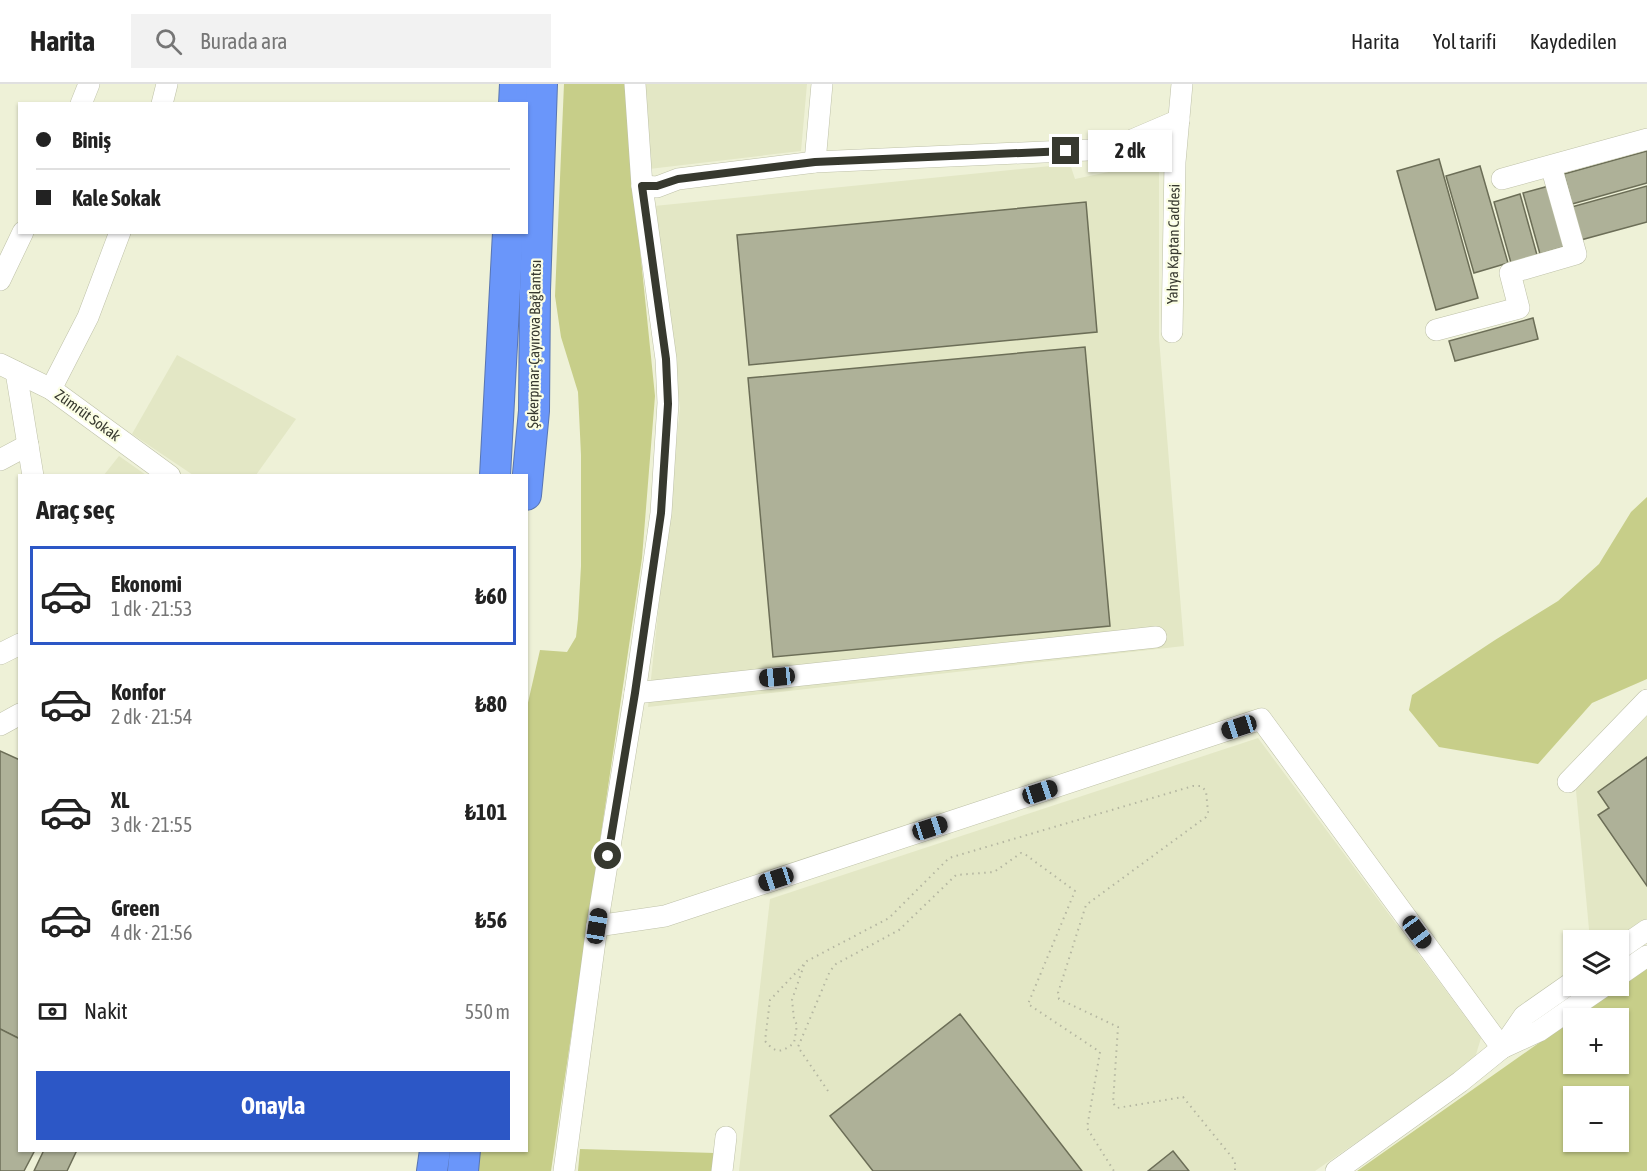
<!DOCTYPE html>
<html lang="tr">
<meta charset="utf-8">
<style>
:root{--surface:#fff;--page:#f2f2f2;--text:#222;--muted:#767676;--line:#e0e0e0;--accent:#2c57c6}
body{margin:0;font-family:"Asap Condensed",sans-serif;background:var(--page);color:var(--text);height:100vh;display:flex;flex-direction:column;font-size:22px;white-space:nowrap}
*{box-sizing:border-box;margin:0}
p{font-size:20px;color:var(--muted)}
.icon{flex:none;width:33px;height:33px;fill:none;stroke:currentColor;stroke-width:2;stroke-linecap:round;stroke-linejoin:round}
.map{position:relative;flex:1;overflow:hidden}
.side{position:absolute;left:18px;top:390px;width:510px;height:678px;display:flex;flex-direction:column;background:var(--surface);border-radius:0px;box-shadow:0 2px 4px #0004}
.side>*{flex:none}
.hud{position:absolute;left:18px;top:18px;width:510px;height:132px;border-radius:0px;box-shadow:0 2px 4px #0004;display:grid;align-content:center;height:132px;padding:0 18px;background:var(--surface)}
.buttons{position:absolute;left:1563px;top:846px;display:grid;gap:12px}
.buttons a{display:grid;place-items:center;width:66px;height:66px;border-radius:0px;background:var(--surface);box-shadow:0 2px 4px #0004;font-size:30px}
.end{position:absolute;width:27px;height:27px;margin:-14px;border:8px solid #37392f;background:#fff;box-shadow:0 0 0 3px #fff}
.from{border-radius:50%}
.bubble{position:absolute;height:42px;border-radius:0px;background:var(--surface);box-shadow:0 2px 4px #0004;font-size:20px;font-weight:700;line-height:42px;text-align:center}
.car{position:absolute;width:18px;height:36px;margin:-18px -9px;border-radius:8px;box-shadow:0 0 4px 2px #0007;background:linear-gradient(#222 24%,#8ab4d8 0 40%,#222 0 76%,#8ab4d8 0 86%,#222 0)}
.hud b{display:flex;align-items:center;gap:21px;height:57px;font-size:22px}
.hud b+b{border-top:2px solid var(--line)}
.hud i{width:15px;height:15px;background:var(--text)}
ul{padding:0;list-style:none}
li{display:flex;align-items:center;gap:18px;height:99px;margin:0 12px 9px;padding:0 6px;border:3px solid transparent;border-radius:0px}
li div{flex:1}
li b{display:block;font-size:22px}
li em{font-style:normal;font-weight:700}
li.on{border-color:var(--accent)}
li>.icon{width:54px;height:54px;stroke-width:1.5}
h2{padding:0 18px;font-size:27px;line-height:72px}
.pay{display:flex;align-items:center;gap:15px;height:66px;padding:0 18px;font-size:22px}
.pay p{margin-inline-start:auto}
.button{display:flex;gap:12px;margin-top:auto;padding:12px 18px}
.button a{flex:1;height:69px;border-radius:0px;background:var(--accent);color:#fff;font-size:24px;font-weight:700;line-height:69px;text-align:center}
header{display:flex;align-items:center;gap:36px;box-sizing:border-box;height:84px;padding:0 30px;background:var(--surface);border-bottom:2px solid var(--line)}
header strong{font-size:28px}
nav{display:flex;gap:33px;margin-inline-start:auto;font-size:21px}
.search{width:420px;height:54px;background:var(--page);display:flex;align-items:center;gap:15px;box-sizing:border-box;padding:0 21px;border-radius:0px;color:var(--muted);font-size:22px}
.map>svg:first-child{display:block}
.built{fill:#e3e7c5}
.green{fill:#c7ce89;fill-rule:evenodd}
.building{fill:#aeb198;stroke:#6c6e57;stroke-width:1.5}
.lines{fill:none;stroke-linecap:round;stroke-linejoin:round}
.minor-casing{stroke:#bec1a8;stroke-width:22}
.highway-casing{stroke:#5875b3;stroke-width:32}
.path{stroke:#b4b6a1;stroke-width:2;stroke-dasharray:1.5 4.5;stroke-linecap:butt}
.minor{stroke:#fff;stroke-width:21}
.highway{stroke:#6a96fa;stroke-width:30}
.route{stroke:#37392f;stroke-width:8}
.labels{text-anchor:middle;dominant-baseline:central;stroke-width:4.5;stroke-linejoin:round;paint-order:stroke}
.street-label{font-size:15px;fill:#37392f;stroke:#fbfee4}
</style>
<header>
<strong>Harita</strong>
<div class="search"><svg class="icon" aria-label="search" viewBox="0 0 24 24"><circle cx="10" cy="10" r="6"/><path d="M15 15l6 6"/></svg>Burada ara</div>
<nav><a>Harita</a><a>Yol tarifi</a><a>Kaydedilen</a></nav>
</header>
<div class="map">
<svg width="1647" height="1087" viewBox="0 0 1647 1087">
<rect width="100%" height="100%" fill="#eef1d7"/>
<!-- built -->
<g class="built">
<path d="M629,0H807L801,67L632,87Z"/>
<path d="M1159,76V254L1184,562L648,623L680,324L654,122L1070,80L1075,95L1142,81Z"/>
<path d="M177,271L296,335L256,391H193L132,350Z"/>
<path d="M119,372L146,391H104Z"/>
<path d="M1647,609V838L1618,856H1590L1574,685Z"/>
<path d="M1258,654L1481,954L1474,977L1315,1087H739L770,815Z"/>
</g>
<!-- green -->
<g class="green">
<path d="M564,0H629L632,87L655,312L642,474L551,1087H476L479,1067L526,1066L527,623L540,566L567,568L576,553L578,535L581,482V371L578,308L561,253L555,212Z"/>
<path d="M1647,413V595L1592,619L1538,680L1439,663L1409,626L1412,611L1495,556L1558,517L1599,480L1631,428Z"/>
<path d="M1647,884V1087H1357L1573,935L1574,980H1618V934H1575ZM1574,1012H1618V1058H1574Z"/>
<path d="M580,1065L715,1069L713,1087H578Z"/>
</g>
<!-- building -->
<g class="building">
<path d="M1647,67V99L1572,120L1564,90Z"/>
<path d="M1439,75L1478,214L1436,226L1397,87Z"/>
<path d="M1480,82L1508,179L1474,189L1446,92Z"/>
<path d="M1549,102L1567,162L1540,170L1523,109Z"/>
<path d="M1647,102V138L1577,157L1568,124Z"/>
<path d="M1520,110L1537,171L1511,179L1494,118Z"/>
<path d="M1086,118L1097,248L749,281L737,151Z"/>
<path d="M1533,234L1538,255L1455,277L1449,257Z"/>
<path d="M1085,263L1110,542L773,573L748,294Z"/>
<path d="M0,667L20,676V955L0,945Z"/>
<path d="M1647,673V802L1598,731L1609,724L1598,708Z"/>
<path d="M960,930L1082,1087H873L830,1032Z"/>
<path d="M0,945L20,955V1066H35L24,1087H0Z"/>
<path d="M44,1066H77L67,1087H34Z"/>
<path d="M1173,1067L1189,1087H1148Z"/>
</g>
<g class="lines">
<defs>
<g id="minor">
<path d="M81,20L89,0"/>
<path d="M162,20L167,0"/>
<path d="M815,78L822,0"/>
<path d="M1502,95L1647,55"/>
<path d="M642,102L657,103L678,95L815,78L1111,65L1179,36"/>
<path d="M0,196L23,148"/>
<path d="M1436,246L1519,224L1510,189L1576,170L1551,82"/>
<path d="M1172,248L1175,78L1182,0"/>
<path d="M0,280L51,305L170,392"/>
<path d="M16,288L33,392"/>
<path d="M51,305L88,233L120,148"/>
<path d="M0,376L28,361"/>
<path d="M0,570L20,560"/>
<path d="M635,609L1156,553"/>
<path d="M0,641L20,630"/>
<path d="M1568,698L1647,616"/>
<path d="M597,842L665,832L1261,635L1502,964"/>
<path d="M1618,866L1647,846"/>
<path d="M1618,892L1647,872"/>
<path d="M1502,964L1524,932L1574,897"/>
<path d="M564,1087L597,842L635,609L661,429L668,319L666,275L642,102L635,0"/>
<path d="M722,1087L726,1053"/>
<path d="M1336,1087L1460,998L1502,964L1539,947L1604,902"/>
</g>
<g id="highway">
<path d="M514,20L515,0"/>
<path d="M495,392L508,148"/>
<path d="M526,411L534,327L535,207L542,0"/>
<path d="M432,1087L435,1066"/>
<path d="M463,1087L465,1066"/>
</g>
</defs>
<!-- minor casing -->
<use href="#minor" class="minor-casing"/>
<!-- highway casing -->
<use href="#highway" class="highway-casing"/>
<!-- path -->
<g class="path">
<path d="M804,881L792,916L794,935L797,941L794,959C781,969 776,970 765,957L770,916L807,877L889,834L949,774L1193,702H1201L1206,707L1208,728L1206,733L1086,821L1058,909L1059,915L1118,943L1113,1019L1117,1024L1183,1013L1235,1077V1087"/>
<path d="M828,1007L798,963L830,887L836,880L899,846L956,791L994,788L1021,769L1026,771L1075,807L1028,920L1100,968L1087,1044L1114,1087"/>
</g>
<!-- minor -->
<use href="#minor" class="minor"/>
<!-- highway -->
<use href="#highway" class="highway"/>
</g>
<g class="lines">
<!-- route -->
<path class="route" d="M608,772L635,609L661,429L668,320L666,275L642,102H657L678,95L815,78L1066,67"/>
</g>
<g class="labels">
<!-- street labels -->
<g class="street-label">
<text transform="translate(1173 160) rotate(-89)">Yahya Kaptan Caddesi</text>
<text transform="translate(534 260) rotate(-89)">Şekerpınar-Çayırova Bağlantısı</text>
<text transform="translate(88 331) rotate(36)">Zümrüt Sokak</text>
</g>
</g>
</svg>
<div class="buttons">
<a><svg class="icon" aria-label="layers" viewBox="0 0 24 24"><path d="M12 4l9 5-9 5-9-5zM3 14l9 5 9-5"/></svg></a>
<a>+</a>
<a>−</a>
</div>
<i class="end from" style="left:608px;top:772px"></i>
<i class="end" style="left:1066px;top:67px"></i>
<div class="bubble" style="left:1088px;top:46px;width:84px">2 dk</div>
<i class="car" style="left:777px;top:593px;rotate:264deg"></i>
<i class="car" style="left:1239px;top:643px;rotate:252deg"></i>
<i class="car" style="left:1040px;top:708px;rotate:72deg"></i>
<i class="car" style="left:930px;top:744px;rotate:72deg"></i>
<i class="car" style="left:776px;top:795px;rotate:252deg"></i>
<i class="car" style="left:597px;top:842px;rotate:9deg"></i>
<i class="car" style="left:1417px;top:848px;rotate:144deg"></i>
<div class="hud">
<b><i class="from"></i>Biniş</b>
<b><i></i>Kale Sokak</b>
</div>
<section class="side">
<h2>Araç seç</h2>
<ul>
<li class="on"><svg class="icon" aria-label="car" viewBox="0 0 24 24"><path d="M5 17H2v-5l4-1 3-4h7l3 4 3 1v5h-3M9 17h6M6 11h13"/><circle cx="7" cy="17" r="2"/><circle cx="17" cy="17" r="2"/></svg><div><b>Ekonomi</b><p>1 dk · 21:53</p></div><em>₺60</em></li>
<li><svg class="icon" aria-label="car" viewBox="0 0 24 24"><path d="M5 17H2v-5l4-1 3-4h7l3 4 3 1v5h-3M9 17h6M6 11h13"/><circle cx="7" cy="17" r="2"/><circle cx="17" cy="17" r="2"/></svg><div><b>Konfor</b><p>2 dk · 21:54</p></div><em>₺80</em></li>
<li><svg class="icon" aria-label="car" viewBox="0 0 24 24"><path d="M5 17H2v-5l4-1 3-4h7l3 4 3 1v5h-3M9 17h6M6 11h13"/><circle cx="7" cy="17" r="2"/><circle cx="17" cy="17" r="2"/></svg><div><b>XL</b><p>3 dk · 21:55</p></div><em>₺101</em></li>
<li><svg class="icon" aria-label="car" viewBox="0 0 24 24"><path d="M5 17H2v-5l4-1 3-4h7l3 4 3 1v5h-3M9 17h6M6 11h13"/><circle cx="7" cy="17" r="2"/><circle cx="17" cy="17" r="2"/></svg><div><b>Green</b><p>4 dk · 21:56</p></div><em>₺56</em></li>
</ul>
<div class="pay"><svg class="icon" aria-label="cash" viewBox="0 0 24 24"><path d="M3 7h18v10H3z"/><circle cx="12" cy="12" r="2"/></svg>Nakit<p>550 m</p></div>
<div class="button"><a>Onayla</a></div>
</section>
</div>
